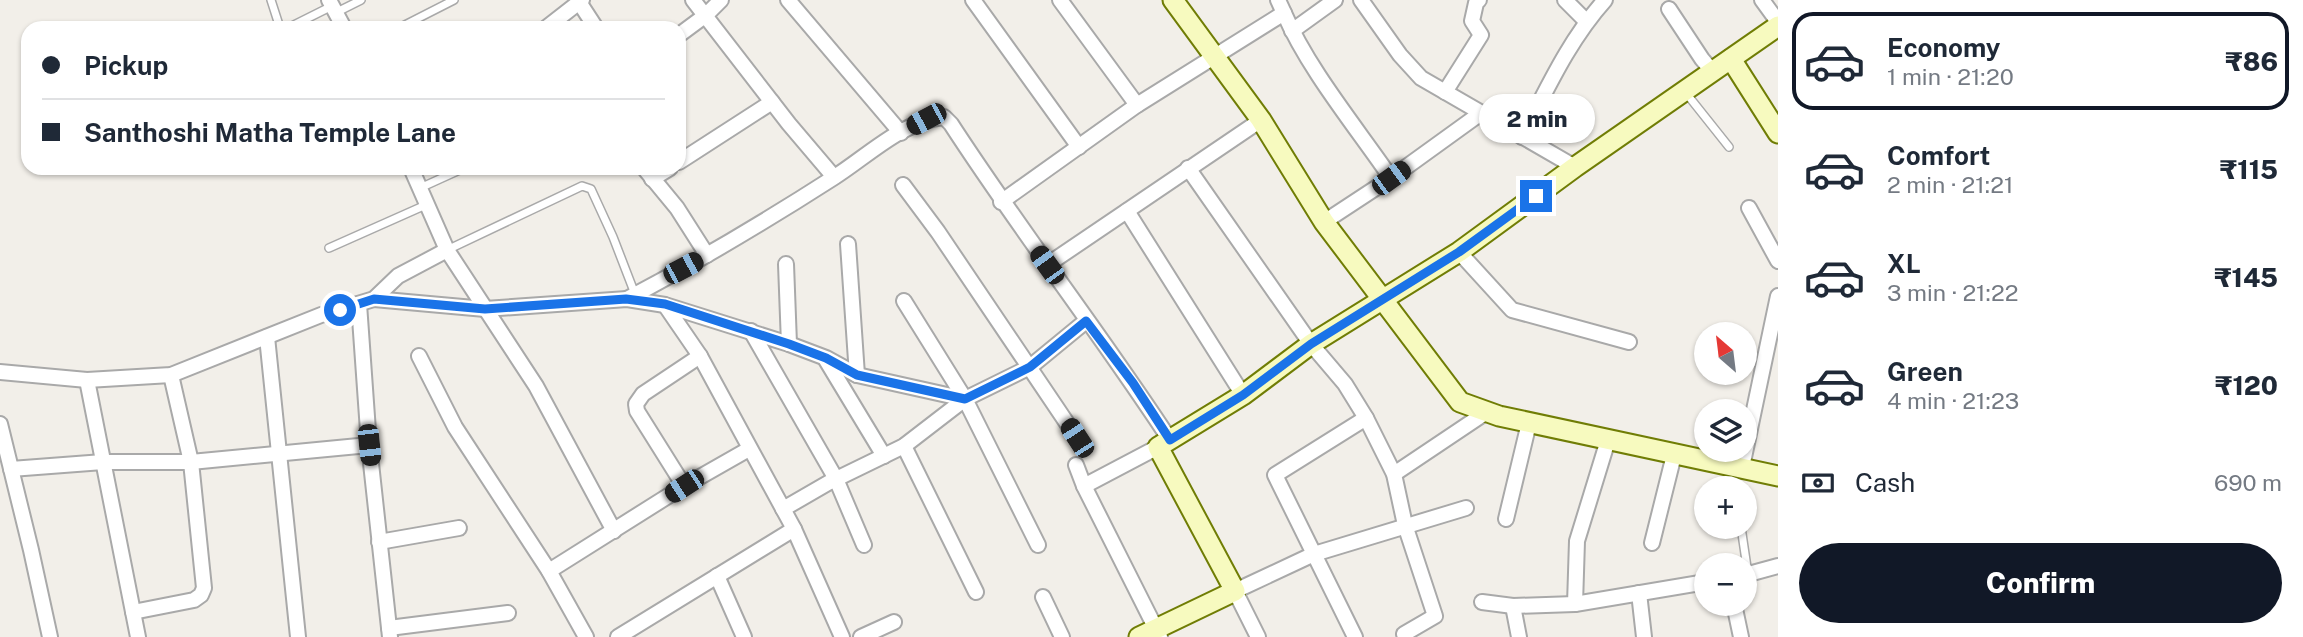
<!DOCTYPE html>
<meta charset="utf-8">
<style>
:root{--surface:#fff;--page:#f2f2f3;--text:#1f2937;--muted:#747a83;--line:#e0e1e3;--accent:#111827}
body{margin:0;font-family:"Public Sans",sans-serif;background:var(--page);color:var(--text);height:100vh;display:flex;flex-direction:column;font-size:26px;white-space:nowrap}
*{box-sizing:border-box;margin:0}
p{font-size:23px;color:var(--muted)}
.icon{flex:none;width:38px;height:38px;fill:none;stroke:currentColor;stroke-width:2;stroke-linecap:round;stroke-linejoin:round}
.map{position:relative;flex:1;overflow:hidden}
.side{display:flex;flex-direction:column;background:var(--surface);width:525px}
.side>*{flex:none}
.banner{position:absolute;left:21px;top:21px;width:665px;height:154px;border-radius:21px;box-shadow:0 2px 5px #0004;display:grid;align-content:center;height:154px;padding:0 21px;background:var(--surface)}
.needle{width:46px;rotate:332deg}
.tools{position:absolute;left:1694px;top:322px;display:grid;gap:14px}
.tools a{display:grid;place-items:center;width:63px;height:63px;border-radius:50%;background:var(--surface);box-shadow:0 2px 5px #0004;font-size:35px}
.end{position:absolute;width:32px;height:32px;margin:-16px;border:9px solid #1a73e8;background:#fff;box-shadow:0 0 0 4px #fff}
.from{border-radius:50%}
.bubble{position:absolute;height:49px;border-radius:24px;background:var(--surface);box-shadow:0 2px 5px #0004;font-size:23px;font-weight:800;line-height:49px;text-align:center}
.car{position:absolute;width:21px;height:42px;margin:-21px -10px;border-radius:9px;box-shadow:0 0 5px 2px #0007;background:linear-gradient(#222 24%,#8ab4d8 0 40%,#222 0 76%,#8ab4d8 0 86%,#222 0)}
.banner b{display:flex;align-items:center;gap:24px;height:66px;font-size:26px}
.banner b+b{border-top:2px solid var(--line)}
.banner i{width:18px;height:18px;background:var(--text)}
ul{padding:12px 0 0;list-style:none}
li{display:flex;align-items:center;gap:21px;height:98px;margin:0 14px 10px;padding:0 7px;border:4px solid transparent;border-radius:21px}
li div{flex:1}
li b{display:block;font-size:26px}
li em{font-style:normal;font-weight:800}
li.active{border-color:var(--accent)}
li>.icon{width:63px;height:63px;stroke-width:1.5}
.pay{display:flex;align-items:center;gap:18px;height:77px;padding:0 21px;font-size:26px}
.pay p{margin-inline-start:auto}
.cta{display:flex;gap:14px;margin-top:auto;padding:14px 21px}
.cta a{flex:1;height:80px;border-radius:42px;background:var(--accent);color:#fff;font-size:28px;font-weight:800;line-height:80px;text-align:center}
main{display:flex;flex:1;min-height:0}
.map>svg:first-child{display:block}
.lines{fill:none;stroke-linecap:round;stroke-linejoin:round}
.lane-casing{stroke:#a9a9a9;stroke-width:10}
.street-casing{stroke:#a9a9a9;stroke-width:18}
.secondary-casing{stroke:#707d05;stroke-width:23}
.lane{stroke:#fff;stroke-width:7}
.street{stroke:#fff;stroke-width:14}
.secondary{stroke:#f7fabf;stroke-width:19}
.route{stroke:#1a73e8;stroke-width:9}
</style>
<main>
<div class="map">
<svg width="1778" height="637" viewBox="0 0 1778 637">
<rect width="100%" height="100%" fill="#f2efe9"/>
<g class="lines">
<defs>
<g id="lane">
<path d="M271,0L280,28"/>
<path d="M337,12L361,0"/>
<path d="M288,28L332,6"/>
<path d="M399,28L454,0"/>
<path d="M1686,93L1729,147"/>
<path d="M420,188L464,168"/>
<path d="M329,248L428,204"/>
<path d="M447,250L582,186L591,189L613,237L635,294"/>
<path d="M1741,527L1748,574"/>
</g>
<g id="street">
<path d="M329,0L344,28"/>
<path d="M693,0L789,124L834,177"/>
<path d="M788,0L901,133"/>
<path d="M973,0L1079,147"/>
<path d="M1060,0L1137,105"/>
<path d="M1278,0L1284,13"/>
<path d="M1361,0L1400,55L1421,78L1575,167"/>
<path d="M1565,0L1586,21"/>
<path d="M1762,0L1778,22"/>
<path d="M579,2L596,28"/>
<path d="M1669,9L1702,59L1713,72"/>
<path d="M546,28L582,0"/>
<path d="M1292,31L1335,0"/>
<path d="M679,35L706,15L721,0"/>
<path d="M1445,92L1481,35L1472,21L1476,3L1479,0"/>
<path d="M1522,137C1547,89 1569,40 1605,0"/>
<path d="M679,162L772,102"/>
<path d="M411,168L447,250L536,386L614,531"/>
<path d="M644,168L677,208L707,255"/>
<path d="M1188,168L1311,344L1345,384L1366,418L1394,474L1405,525L1435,616L1404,634"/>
<path d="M1391,178L1481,113"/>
<path d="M652,179L670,168"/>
<path d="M903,185L938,232L1077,438"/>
<path d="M1001,202L1137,105L1284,13C1308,69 1356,127 1391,178L1324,222"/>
<path d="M1749,208L1778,261"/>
<path d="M1127,211L1243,395"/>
<path d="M848,244L857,375"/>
<path d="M1459,252L1512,310L1629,342"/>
<path d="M786,264L789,344"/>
<path d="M1047,265L1261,120"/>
<path d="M374,299L485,309L627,299L665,305L789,344L826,358L857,375L965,399"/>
<path d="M627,299C697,262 766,221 833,178C868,156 902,121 944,117L951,124C1021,232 1100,333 1170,440"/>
<path d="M904,301L965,399L1038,545"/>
<path d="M751,331L836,479L864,545"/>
<path d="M267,337L298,637"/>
<path d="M419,356L455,427L549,571L586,637"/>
<path d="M826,360L884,456"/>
<path d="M0,372L87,380L171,375L321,315L374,299L398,276L447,250"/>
<path d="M171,375L191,462L369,445L359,304"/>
<path d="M87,380L138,637"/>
<path d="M0,424L31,550L50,637"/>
<path d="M369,445L390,637"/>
<path d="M904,446L976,592"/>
<path d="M1076,465L1084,486L1160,637"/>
<path d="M1742,467L1778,296"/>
<path d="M11,469L103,462H191L204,588L201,595L194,600L133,612"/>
<path d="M1394,474L1485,413"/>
<path d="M684,486L637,411L636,404L643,394L700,356"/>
<path d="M1084,486L1158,447"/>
<path d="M783,509L828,483L904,446L965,399L1030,367L1086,321"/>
<path d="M1506,519L1529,423"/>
<path d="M794,529L842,637"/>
<path d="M379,542L459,528"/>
<path d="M1652,543L1674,455"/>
<path d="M549,571L684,486L749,449"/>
<path d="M1745,575L1778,566"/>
<path d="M717,576L744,637"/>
<path d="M1639,593L1644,637"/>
<path d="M1043,597L1062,637"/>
<path d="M1482,602L1513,606L1575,604L1706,582"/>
<path d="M1575,604L1577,541L1608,440"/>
<path d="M1734,604L1741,637"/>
<path d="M1513,606L1519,637"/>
<path d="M389,628L508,613"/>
<path d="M618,637L794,529L700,356L665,305"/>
<path d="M861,637L894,622"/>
<path d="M1258,637L1235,591L1314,554L1466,508"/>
<path d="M1355,637L1275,475L1366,418"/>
</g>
<g id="secondary">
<path d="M1173,0L1261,120L1324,222L1460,402L1499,416L1778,476"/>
<path d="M1731,59L1778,133"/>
<path d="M1139,637L1235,591L1158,447L1243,395L1311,344L1459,252L1575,167L1778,26"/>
</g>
</defs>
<!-- lane casing -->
<use href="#lane" class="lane-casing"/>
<!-- street casing -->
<use href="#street" class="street-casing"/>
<!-- secondary casing -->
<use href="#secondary" class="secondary-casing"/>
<!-- lane -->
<use href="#lane" class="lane"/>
<!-- street -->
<use href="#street" class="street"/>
<!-- secondary -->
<use href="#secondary" class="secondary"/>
</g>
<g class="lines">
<!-- route -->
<path class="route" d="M340,310L374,299L485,309L626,299L665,304L789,344L826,358L857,375L965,399L1030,367L1086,321L1133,383L1170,440L1243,395L1311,344L1459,252L1536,196"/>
</g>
</svg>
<div class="tools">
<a><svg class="needle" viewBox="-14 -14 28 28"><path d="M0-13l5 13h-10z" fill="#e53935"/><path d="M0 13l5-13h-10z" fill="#747a83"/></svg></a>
<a><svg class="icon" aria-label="layers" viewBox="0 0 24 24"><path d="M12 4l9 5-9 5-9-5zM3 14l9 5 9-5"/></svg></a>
<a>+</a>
<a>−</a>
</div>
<i class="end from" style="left:340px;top:310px"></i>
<i class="end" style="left:1536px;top:196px"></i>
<div class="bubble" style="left:1479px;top:94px;width:116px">2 min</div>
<i class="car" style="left:926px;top:119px;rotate:242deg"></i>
<i class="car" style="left:1391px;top:178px;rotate:54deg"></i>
<i class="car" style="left:1047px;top:265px;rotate:324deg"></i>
<i class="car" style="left:683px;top:268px;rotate:62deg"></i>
<i class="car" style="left:1077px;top:438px;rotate:327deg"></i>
<i class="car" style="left:369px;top:445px;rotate:174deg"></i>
<i class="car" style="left:684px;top:486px;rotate:237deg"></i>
<div class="banner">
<b><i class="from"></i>Pickup</b>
<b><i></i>Santhoshi Matha Temple Lane</b>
</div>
</div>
<section class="side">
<ul>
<li class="active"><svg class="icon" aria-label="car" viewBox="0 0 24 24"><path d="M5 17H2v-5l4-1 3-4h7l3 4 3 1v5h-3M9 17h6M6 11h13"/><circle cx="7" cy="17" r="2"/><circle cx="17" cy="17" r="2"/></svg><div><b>Economy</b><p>1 min · 21:20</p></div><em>₹86</em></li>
<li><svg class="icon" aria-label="car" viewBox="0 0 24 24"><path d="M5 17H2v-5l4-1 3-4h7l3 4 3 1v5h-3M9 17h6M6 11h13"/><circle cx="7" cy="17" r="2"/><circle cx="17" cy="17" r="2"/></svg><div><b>Comfort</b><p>2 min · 21:21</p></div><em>₹115</em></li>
<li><svg class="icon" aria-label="car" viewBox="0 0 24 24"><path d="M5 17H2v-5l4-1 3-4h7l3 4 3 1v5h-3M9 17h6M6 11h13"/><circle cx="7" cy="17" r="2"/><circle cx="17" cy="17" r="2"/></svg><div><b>XL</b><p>3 min · 21:22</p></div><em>₹145</em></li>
<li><svg class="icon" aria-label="car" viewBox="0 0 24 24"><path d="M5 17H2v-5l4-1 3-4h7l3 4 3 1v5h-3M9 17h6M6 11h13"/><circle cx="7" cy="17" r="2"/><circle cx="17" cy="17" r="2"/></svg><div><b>Green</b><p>4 min · 21:23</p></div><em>₹120</em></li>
</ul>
<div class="pay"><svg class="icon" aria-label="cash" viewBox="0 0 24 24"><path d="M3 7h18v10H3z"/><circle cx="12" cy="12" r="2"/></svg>Cash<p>690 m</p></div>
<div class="cta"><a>Confirm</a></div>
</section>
</main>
